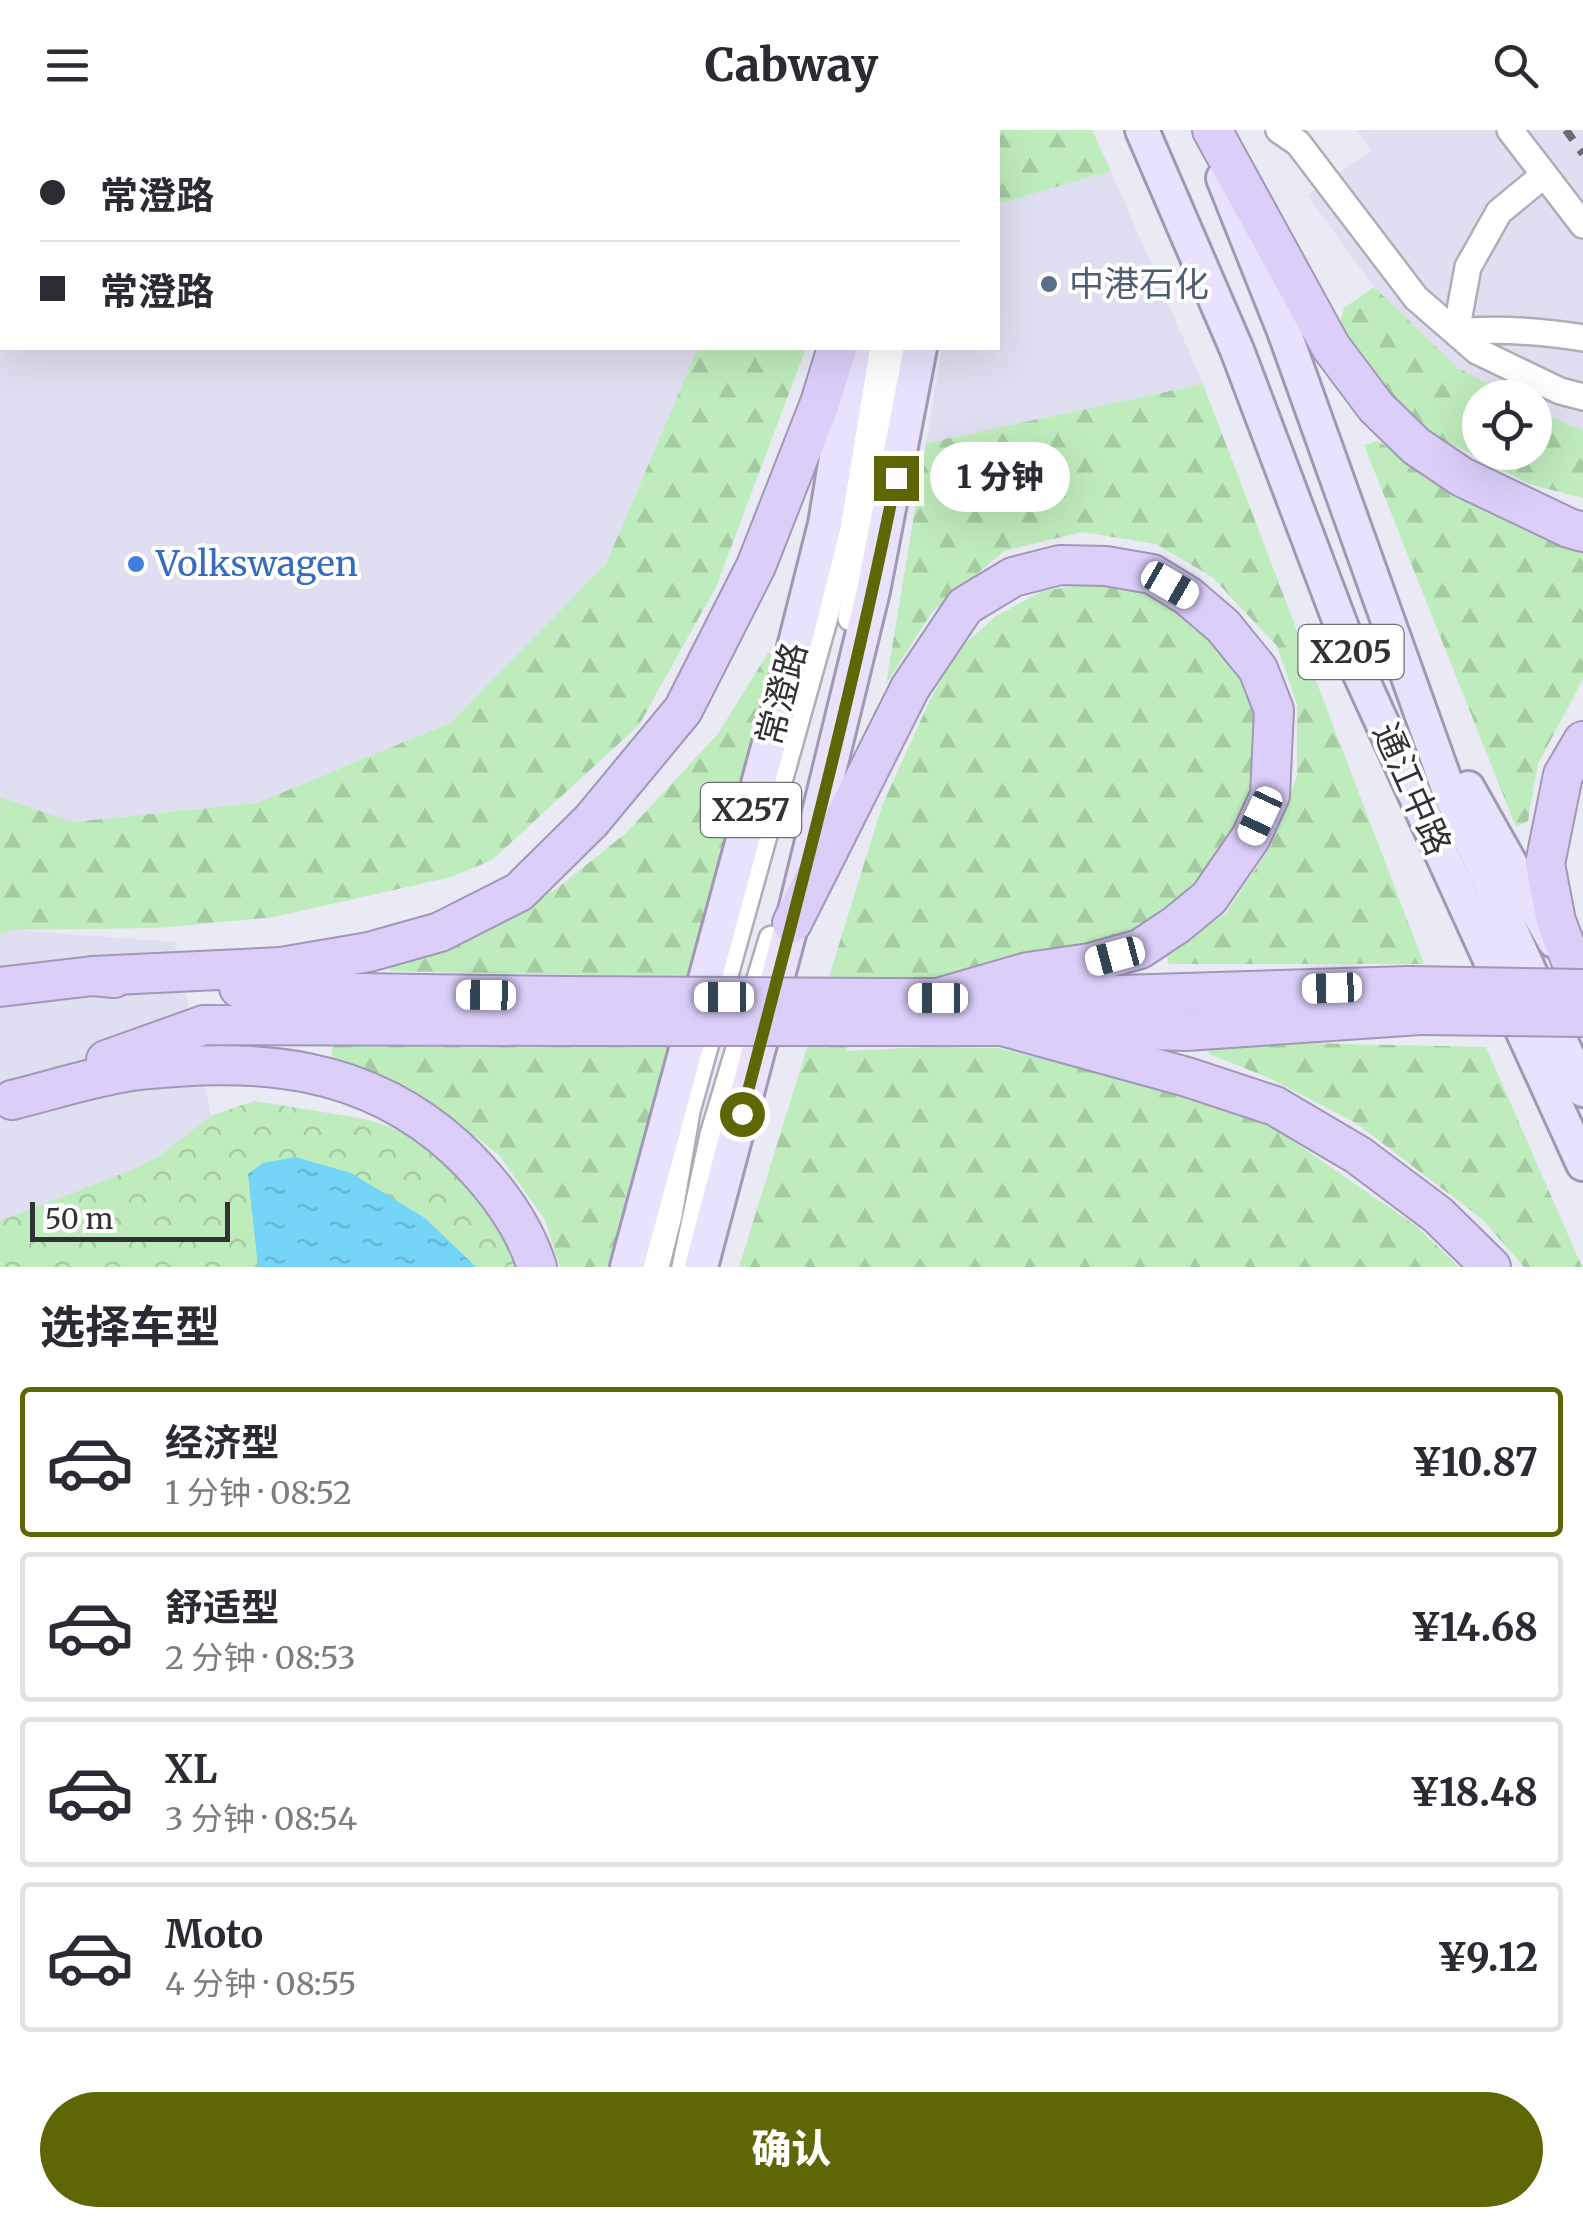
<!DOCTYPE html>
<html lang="zh">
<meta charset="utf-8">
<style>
:root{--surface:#fff;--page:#f7f7f7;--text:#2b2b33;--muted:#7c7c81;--line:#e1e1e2;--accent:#5f6604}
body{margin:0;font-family:Merriweather,"Noto Sans SC",serif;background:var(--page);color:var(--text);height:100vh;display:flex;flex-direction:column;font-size:38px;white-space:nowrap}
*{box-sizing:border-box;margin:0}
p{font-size:32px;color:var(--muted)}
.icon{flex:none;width:55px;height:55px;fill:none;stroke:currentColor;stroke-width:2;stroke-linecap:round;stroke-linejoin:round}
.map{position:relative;height:1137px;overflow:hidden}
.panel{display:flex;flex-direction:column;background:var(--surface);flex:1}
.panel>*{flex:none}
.guide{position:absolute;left:0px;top:0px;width:1000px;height:220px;box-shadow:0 10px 40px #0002;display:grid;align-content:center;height:220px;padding:0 40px;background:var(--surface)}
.fabs{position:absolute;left:1462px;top:250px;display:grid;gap:20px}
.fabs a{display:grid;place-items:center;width:90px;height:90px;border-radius:50%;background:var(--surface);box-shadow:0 10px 40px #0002;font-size:50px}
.scale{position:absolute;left:30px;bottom:25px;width:200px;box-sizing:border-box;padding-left:10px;border:5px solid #323136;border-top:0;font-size:28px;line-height:35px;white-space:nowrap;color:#323136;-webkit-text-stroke:8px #fff;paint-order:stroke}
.end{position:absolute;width:45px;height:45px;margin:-22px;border:12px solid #5f6604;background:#fff;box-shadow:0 0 0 5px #fff}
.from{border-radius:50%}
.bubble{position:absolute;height:70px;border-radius:35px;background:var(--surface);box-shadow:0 10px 40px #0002;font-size:32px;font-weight:800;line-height:70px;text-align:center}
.car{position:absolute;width:30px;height:60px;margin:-30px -15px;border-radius:12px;box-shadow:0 0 8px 2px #0007;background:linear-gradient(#fff 24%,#345 0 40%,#fff 0 76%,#345 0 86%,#fff 0)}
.guide b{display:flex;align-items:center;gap:35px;height:95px;font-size:38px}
.guide b+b{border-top:2px solid var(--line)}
.guide i{width:25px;height:25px;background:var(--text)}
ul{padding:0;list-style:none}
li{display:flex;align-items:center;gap:30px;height:150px;margin:0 20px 15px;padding:0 20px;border:5px solid var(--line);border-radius:10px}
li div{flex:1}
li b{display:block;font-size:38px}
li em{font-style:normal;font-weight:800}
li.current{border-color:var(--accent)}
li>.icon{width:90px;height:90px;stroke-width:1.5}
h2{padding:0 40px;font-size:45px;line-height:120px}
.action{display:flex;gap:20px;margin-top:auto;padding:20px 40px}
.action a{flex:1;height:115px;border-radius:60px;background:var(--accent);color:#fff;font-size:40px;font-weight:800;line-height:115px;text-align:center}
header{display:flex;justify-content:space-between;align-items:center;height:130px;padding:0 40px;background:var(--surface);font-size:45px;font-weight:800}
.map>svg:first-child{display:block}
.built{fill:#e0dff1}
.forest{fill:url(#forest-firs)}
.park{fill:url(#park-crowns)}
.water{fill:url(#water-ripples)}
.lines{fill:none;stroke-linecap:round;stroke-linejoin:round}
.minor-casing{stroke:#aeadb8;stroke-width:30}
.major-casing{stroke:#a098b5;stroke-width:38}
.highway-casing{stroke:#a098b5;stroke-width:42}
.minor{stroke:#fff;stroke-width:25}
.major{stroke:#e9e2fc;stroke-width:32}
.highway{stroke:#dbcffa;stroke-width:38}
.rail{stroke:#6b6a71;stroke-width:8;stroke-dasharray:12 12;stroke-linecap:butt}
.highway-bridge-casing{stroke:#a098b5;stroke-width:42;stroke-linecap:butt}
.highway-bridge{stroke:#dbcffa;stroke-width:38}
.route{stroke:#5f6604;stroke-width:12}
.service-dot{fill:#5c6f8a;stroke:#fff;stroke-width:4}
.shop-dot{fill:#3f7fe0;stroke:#fff;stroke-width:4}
.labels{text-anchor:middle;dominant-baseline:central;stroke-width:8;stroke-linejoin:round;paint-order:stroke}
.shield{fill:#fff;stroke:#706f72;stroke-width:2.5}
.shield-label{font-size:32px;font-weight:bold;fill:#323136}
.service-label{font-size:35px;fill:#4e5e75;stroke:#fff;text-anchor:start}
.shop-label{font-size:35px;fill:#366cbe;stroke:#fff;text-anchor:start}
.street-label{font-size:35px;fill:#323136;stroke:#fff}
</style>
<header><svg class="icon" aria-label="menu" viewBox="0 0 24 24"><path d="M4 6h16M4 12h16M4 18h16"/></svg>Cabway<svg class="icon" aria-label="search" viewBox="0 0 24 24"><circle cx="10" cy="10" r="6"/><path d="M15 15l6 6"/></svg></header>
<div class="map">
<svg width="1583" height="1137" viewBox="0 0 1583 1137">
<defs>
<pattern id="forest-firs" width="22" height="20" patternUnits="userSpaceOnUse" patternTransform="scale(2.5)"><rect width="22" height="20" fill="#bfecbc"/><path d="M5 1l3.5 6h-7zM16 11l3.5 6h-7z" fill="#a5cba2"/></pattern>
<pattern id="park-crowns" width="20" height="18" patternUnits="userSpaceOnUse" patternTransform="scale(2.5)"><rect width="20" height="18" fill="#bfecbc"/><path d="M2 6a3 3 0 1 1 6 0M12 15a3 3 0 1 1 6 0" fill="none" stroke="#a5cba2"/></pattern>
<pattern id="water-ripples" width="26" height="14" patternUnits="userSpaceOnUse" patternTransform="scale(2.5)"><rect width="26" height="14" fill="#74d5f9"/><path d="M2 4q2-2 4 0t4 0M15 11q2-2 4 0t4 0" fill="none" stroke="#65b7d6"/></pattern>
</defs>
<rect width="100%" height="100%" fill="#eaeaf5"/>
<!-- built -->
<g class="built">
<path d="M0,0H763L762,2H2V218H698L606,434L450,593L257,673L73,692L0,667Z"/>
<path d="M1357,0H1583V299L1571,296L1535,278V268L1515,267L1458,238L1374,157L1307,65L1371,21Z"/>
<path d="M1111,41L1203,254L926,313L942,218H998V74Z"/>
<path d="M14,800L175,812L211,986L254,971L365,989L0,1137V804Z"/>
</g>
<!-- forest -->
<g class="forest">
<path d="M974,0H1092L1111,41L998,74V2H974Z"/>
<path d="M1374,157L1458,238L1515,267L1480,268V322H1535V278L1571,296L1583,299V368L1529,354L1434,305L1372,247L1339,197L1344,178Z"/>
<path d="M698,218H806L716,457L639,595L492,730L451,747L274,787L158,798L14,800L0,804V667L73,692L257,673L450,593L606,434Z"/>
<path d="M1203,254L1424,834H1169L1166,823L1225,784L1271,716L1297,646V574L1277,516L1212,447L1156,414L1082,402L1004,421L932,482L886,554L926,313Z"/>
<path d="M1378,311C1439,353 1513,400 1583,423V549L1538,634L1528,691L1516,697L1364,315Z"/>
<path d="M1093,453L1146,459L1195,491L1229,528L1248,564L1261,612L1252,664L1223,719L1185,762L1130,803L1067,822L935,850H873L846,921L925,917L996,918L1159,957L1274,998L1416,1096L1459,1137H739L882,676L929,572L959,519L996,486L1043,461Z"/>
<path d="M768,523L778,524L691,847L390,841V826L472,805L556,759L626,703L717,605Z"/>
<path d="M333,911L677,913L616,1137H560L545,1090L499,1025L438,977L331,930Z"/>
<path d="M1208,911L1486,917L1582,1137H1524L1482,1089L1356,993L1267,947L1209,924Z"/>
</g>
<!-- park -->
<path class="park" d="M254,971L365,989L407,1002L471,1050L525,1137H0V1091L134,1039L158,1027L211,986Z"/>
<!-- water -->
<path class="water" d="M295,1027L351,1043L425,1088L476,1137H258L248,1044L263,1033Z"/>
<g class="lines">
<defs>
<g id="minor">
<path d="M1279,0L1298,13L1416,168L1477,221L1560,261L1583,267"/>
<path d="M1510,0L1583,95"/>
<path d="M898,2V0"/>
<path d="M923,2V0"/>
<path d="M1544,45L1499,82L1468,137L1456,202C1499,198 1540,201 1583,208"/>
<path d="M851,488L901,218"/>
<path d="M656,1137L669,1085L687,981L828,476L869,279L878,218"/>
<path d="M685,1137L713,1005L772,809"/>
</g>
<g id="major">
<path d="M1142,0L1237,220L1358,540L1583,1034"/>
<path d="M873,2V0"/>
<path d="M941,2V0"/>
<path d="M1223,48L1284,201L1450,664L1583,960"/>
<path d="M1468,658L1554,811"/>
<path d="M627,1137L780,573L825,394L854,218"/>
<path d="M701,1137L792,793L873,461L920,218"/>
</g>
<g id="highway">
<path d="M1212,0L1331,217L1376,277L1416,316L1462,347L1569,398L1583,402"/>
<path d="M1583,611L1563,645L1545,734L1556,791L1583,863"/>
<path d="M792,793L910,558L965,476L1013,447L1060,435L1106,436L1152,444L1188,466L1223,496L1258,539L1274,580L1270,665L1251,707L1209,768L1176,795L1140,819L1090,833L1028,842L938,868"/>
<path d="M93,846L281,837L369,822L440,802L519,762L591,691L683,580L756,436L820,273L837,218"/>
<path d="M0,857L93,846L114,848"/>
<path d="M239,858L287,862L566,866"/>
<path d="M881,868H1025L1409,856"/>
<path d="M875,896H1002L1186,901L1420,885"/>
<path d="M1002,896L1187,947L1275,976L1358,1025L1438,1085L1491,1137"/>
<path d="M106,930L204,895L553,896"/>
<path d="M12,970C53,960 98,945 140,940C257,927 365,935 456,1018C492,1052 522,1090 537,1137"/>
</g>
</defs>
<!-- minor casing -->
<use href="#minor" class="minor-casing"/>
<!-- major casing -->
<use href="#major" class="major-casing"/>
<!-- highway casing -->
<use href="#highway" class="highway-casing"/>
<!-- minor -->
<use href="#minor" class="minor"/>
<!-- major -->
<use href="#major" class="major"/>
<!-- highway -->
<use href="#highway" class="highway"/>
<!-- rail -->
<path class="rail" d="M1566,0L1583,24"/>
<defs>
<g id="highway-bridge">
<path d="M1409,856L1583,859"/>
<path d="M566,866L881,868"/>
<path d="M1420,885L1583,887"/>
<path d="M553,896H875"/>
</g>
</defs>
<!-- highway-bridge casing -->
<use href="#highway-bridge" class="highway-bridge-casing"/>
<!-- highway-bridge -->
<use href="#highway-bridge" class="highway-bridge"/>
</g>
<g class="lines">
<!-- route -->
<path class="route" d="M742,984C797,773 853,562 896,348"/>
</g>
<!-- markers -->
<circle class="service-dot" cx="1049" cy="154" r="10"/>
<circle class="shop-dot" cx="136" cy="434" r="10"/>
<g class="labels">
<!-- shield labels -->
<g class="shield">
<rect x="1298.5" y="495" width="105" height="54" rx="8"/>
<rect x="701" y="653" width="100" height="54" rx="8"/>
</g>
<g class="shield-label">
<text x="1351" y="522">X205</text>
<text x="751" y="680">X257</text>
</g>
<!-- service labels -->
<g class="service-label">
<text x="1069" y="154">中港石化</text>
</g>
<!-- shop labels -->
<g class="shop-label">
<text x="156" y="434">Volkswagen</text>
</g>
<!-- street labels -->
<g class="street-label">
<text transform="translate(782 564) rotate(-75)">常澄路</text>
<text transform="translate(1412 659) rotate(66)">通江中路</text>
</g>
</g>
</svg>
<div class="fabs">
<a><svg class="icon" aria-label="locate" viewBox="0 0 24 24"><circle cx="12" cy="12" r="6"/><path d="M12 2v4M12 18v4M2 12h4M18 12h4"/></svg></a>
</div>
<div class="scale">50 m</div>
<i class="end from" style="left:742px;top:984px"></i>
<i class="end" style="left:896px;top:348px"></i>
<div class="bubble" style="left:930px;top:312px;width:140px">1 分钟</div>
<i class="car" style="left:1170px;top:455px;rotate:120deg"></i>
<i class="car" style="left:1260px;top:686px;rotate:205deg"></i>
<i class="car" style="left:1115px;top:826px;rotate:255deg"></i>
<i class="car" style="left:1332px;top:858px;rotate:268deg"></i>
<i class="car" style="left:486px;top:865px;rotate:271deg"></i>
<i class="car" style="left:724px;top:867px;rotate:270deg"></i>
<i class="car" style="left:938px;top:868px;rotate:270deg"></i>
<div class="guide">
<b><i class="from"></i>常澄路</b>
<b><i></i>常澄路</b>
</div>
</div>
<section class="panel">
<h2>选择车型</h2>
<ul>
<li class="current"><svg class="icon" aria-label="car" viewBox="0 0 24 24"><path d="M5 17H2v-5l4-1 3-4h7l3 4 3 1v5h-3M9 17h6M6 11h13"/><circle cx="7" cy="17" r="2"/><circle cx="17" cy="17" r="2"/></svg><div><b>经济型</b><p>1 分钟 · 08:52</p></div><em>¥10.87</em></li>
<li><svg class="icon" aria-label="car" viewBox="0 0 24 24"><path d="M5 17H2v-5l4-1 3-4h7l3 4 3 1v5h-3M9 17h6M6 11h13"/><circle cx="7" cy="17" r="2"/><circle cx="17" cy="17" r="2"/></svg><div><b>舒适型</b><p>2 分钟 · 08:53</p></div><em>¥14.68</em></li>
<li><svg class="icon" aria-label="car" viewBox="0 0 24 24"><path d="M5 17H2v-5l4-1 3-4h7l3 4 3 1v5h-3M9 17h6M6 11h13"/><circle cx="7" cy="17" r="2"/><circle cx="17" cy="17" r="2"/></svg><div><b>XL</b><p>3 分钟 · 08:54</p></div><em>¥18.48</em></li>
<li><svg class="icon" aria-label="car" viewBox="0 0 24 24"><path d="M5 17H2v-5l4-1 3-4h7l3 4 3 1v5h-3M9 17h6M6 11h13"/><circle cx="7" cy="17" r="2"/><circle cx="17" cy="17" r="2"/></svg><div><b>Moto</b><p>4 分钟 · 08:55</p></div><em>¥9.12</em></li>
</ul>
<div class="action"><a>确认</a></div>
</section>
